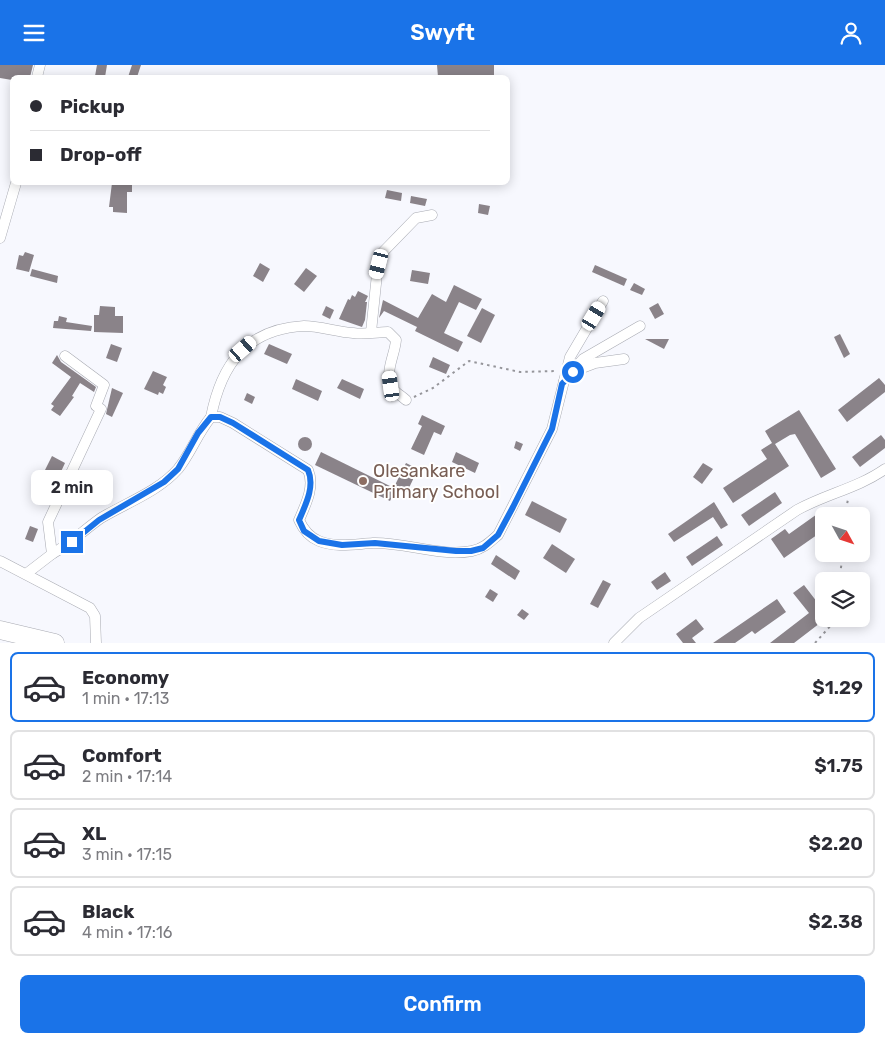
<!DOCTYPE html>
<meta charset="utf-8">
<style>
:root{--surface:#fff;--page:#f7f7f7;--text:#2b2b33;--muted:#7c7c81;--line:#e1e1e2;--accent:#1a73e8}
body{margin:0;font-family:Rubik,sans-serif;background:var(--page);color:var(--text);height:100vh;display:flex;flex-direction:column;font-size:19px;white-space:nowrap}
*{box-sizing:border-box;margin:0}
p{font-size:16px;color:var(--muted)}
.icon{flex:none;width:28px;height:28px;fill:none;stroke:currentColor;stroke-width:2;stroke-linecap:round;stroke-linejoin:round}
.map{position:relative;height:578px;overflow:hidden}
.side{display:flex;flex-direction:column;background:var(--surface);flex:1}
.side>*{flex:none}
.banner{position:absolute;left:10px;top:10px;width:500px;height:110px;border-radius:8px;box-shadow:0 2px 12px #0003;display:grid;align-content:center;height:110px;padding:0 20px;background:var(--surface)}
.needle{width:32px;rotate:130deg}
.buttons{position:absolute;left:815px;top:442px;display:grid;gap:10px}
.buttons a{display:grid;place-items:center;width:55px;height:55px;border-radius:8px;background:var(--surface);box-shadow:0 2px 12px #0003;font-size:25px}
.end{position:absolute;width:22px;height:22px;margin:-11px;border:6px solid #1a73e8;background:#fff;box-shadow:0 0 0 2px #fff}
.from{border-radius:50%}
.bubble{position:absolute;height:35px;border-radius:8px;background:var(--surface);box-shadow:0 2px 12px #0003;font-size:16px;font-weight:600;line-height:35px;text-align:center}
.car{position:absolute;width:15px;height:30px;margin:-15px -8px;border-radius:6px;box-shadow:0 0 4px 1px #0007;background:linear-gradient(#fff 24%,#345 0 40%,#fff 0 76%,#345 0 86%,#fff 0)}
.banner b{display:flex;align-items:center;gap:18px;height:48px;font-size:19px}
.banner b+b{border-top:1px solid var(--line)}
.banner i{width:12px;height:12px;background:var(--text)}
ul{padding:9px 0 0;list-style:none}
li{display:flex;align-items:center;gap:15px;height:70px;margin:0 10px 8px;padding:0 10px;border:2px solid var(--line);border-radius:8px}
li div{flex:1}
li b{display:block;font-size:19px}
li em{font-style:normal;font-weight:600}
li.selected{border-color:var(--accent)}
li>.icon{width:45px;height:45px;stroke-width:1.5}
.button{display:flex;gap:10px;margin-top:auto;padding:10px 20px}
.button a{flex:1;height:58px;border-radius:8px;background:var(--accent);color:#fff;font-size:20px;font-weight:600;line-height:58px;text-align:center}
header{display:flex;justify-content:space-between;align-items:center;height:65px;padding:0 20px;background:var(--accent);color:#fff;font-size:22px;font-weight:600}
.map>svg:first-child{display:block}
.building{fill:#8a8389}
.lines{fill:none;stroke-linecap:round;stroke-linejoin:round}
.minor-casing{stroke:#a8aab2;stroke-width:11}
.trunk-casing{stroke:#a8aab2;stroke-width:19}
.path{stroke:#95959a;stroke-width:2;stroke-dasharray:2.5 4;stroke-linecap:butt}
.minor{stroke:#fff;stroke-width:10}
.trunk{stroke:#fff;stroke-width:18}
.route{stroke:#1a73e8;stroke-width:6}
.education-dot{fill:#8d6e63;stroke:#fff;stroke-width:2}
.labels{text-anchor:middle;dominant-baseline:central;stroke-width:4;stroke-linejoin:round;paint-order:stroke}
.education-label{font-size:18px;fill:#785e54;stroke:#fff;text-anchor:start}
</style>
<header><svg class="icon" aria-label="menu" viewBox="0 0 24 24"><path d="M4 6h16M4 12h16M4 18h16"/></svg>Swyft<svg class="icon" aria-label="person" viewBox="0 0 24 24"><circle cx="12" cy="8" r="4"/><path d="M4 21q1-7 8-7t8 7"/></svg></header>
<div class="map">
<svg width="885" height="578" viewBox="0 0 885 578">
<rect width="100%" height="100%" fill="#f7f8fe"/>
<!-- building -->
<g class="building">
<path d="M0,0H33L30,12H12V15L0,13Z"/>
<path d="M97,0H107L105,12L95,11Z"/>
<path d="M132,0H141L137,12H128Z"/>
<path d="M437,0H494V11L438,12Z"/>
<path d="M112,118H132V127H127V148L113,147V142H109Z"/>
<path d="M387,125L402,128L401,136L385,133Z"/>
<path d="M411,131L427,134L425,141L410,138Z"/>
<path d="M479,139L490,141L488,150L478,148Z"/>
<path d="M25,187L34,190L29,207L16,204L19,190L23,191Z"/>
<path d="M260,198L270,204L263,217L253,211Z"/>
<path d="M595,200L627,214L624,221L592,207Z"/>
<path d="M306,203L317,211L304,227L294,219Z"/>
<path d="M32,204L58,211L57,218L30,211Z"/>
<path d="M412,205L430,208L428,219L410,216Z"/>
<path d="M634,218L645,224L642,230L630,225Z"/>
<path d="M454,220L482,234L476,245L459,237L444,268L463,277L458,287L415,266L417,262L384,246L379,253L383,235L418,253L432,229L446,237Z"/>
<path d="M358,226L368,231L365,237H367L365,255L362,262L339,254L348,234L350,235L352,230L355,232Z"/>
<path d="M658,238L664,249L655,254L649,243Z"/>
<path d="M100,241L115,242V251H123V268L94,267V250H99Z"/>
<path d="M326,241L334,245L330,254L322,250Z"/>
<path d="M482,243L495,250L481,278L467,271Z"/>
<path d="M59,251L67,253L66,257L92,261L91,266L53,263L54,256H58Z"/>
<path d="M840,269L850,289L844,293L834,272Z"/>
<path d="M645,274H669L664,284Z"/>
<path d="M111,279L122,283L117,297L106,293Z"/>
<path d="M269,279L292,289L287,299L264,289Z"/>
<path d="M57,290L61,297L96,322L94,327L80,318L72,331L74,332L60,351L51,345L54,341L51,339L71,312L52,298Z"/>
<path d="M433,292L450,300L446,309L429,302Z"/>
<path d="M153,306L167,312L163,320L166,322L163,329L159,327L158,330L144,324Z"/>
<path d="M879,313L885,320V327L847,357L838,345Z"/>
<path d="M296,314L322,326L318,336L292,324Z"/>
<path d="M342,314L364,324L360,334L337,323Z"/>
<path d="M112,323L123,328L112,352L106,349Z"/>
<path d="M247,328L255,332L252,339L244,335Z"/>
<path d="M799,345L836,404L821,413L795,369L790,370L775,379L789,401L733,438L723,423L767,394L761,385L772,378L765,366Z"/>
<path d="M422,350L445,361L441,370L434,367L424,390L411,384L422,361L418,359Z"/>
<path d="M881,370L885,375V383L860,402L852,392Z"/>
<circle cx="305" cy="379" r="7"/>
<path d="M516,376L523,379L520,386L514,383Z"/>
<path d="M321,387L396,424L390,436L315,400Z"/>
<path d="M456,387L479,398L475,408L452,397Z"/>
<path d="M52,391L65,398L53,424L39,417Z"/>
<path d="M406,398L418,404L407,427L394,422Z"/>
<path d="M703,398L713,404L702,419L693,412Z"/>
<path d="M775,427L782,438L749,461L741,450Z"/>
<path d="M532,436L567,454L560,468L525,450Z"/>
<path d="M714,437L728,460L721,464L713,452L674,477L668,469Z"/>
<path d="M820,447L824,453V465L784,493L771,474L785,464L789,469Z"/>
<path d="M30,461L38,464L33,477L25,474Z"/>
<path d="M717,471L723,480L692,501L686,492Z"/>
<path d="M552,479L575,494L566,508L543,493Z"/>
<path d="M496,490L520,506L515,515L491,499Z"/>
<path d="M665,507L671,516L657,525L651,517Z"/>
<path d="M603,515L611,519L598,543L590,539Z"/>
<path d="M804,520L824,546V555L794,578H770L809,548L793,528Z"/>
<path d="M490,524L498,529L493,537L485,532Z"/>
<path d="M777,534L786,547L755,569L752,566L735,578H713Z"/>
<path d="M522,544L529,549L524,555L517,550Z"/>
<path d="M696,554L704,564L692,573L696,578H683L676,569Z"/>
</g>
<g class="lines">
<defs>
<g id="minor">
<path d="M37,12L40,0"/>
<path d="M0,173L16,118"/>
<path d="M371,267L377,209L382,188L416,153L432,150"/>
<path d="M574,306L595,298L624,294"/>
<path d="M564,316L583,294L640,261"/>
<path d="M211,352C221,300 246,264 304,261C320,261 337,267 353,268C365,270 377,267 388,267L396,275C395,290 384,307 392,322C394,327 402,331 406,335"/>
<path d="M52,489C70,479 84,465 101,453C126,438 159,426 178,404C191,388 197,369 211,352H220L233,358L308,405C315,421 306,439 299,455C303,464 309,472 319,476C336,483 355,479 373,478C405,477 440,492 472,486C483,484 490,477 498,470L552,364L570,292L603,236"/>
<path d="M0,496L90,543L95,551L96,578"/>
<path d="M26,509L52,489L48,457L101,344L96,341L104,320L65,291"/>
<path d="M614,578L639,553L797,445C826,429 858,423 885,404"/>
</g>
<path id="trunk" d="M0,565L55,578"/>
</defs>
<!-- minor casing -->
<use href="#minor" class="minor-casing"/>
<!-- trunk casing -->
<use href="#trunk" class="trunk-casing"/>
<!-- path -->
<g class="path">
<path d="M414,332L433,323L469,296L520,307L557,306"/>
<path d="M845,451L848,434"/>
<path d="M839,516L843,489"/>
<path d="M815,578L833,558L834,554"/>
</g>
<!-- minor -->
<use href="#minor" class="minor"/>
<!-- trunk -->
<use href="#trunk" class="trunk"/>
</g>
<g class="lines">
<!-- route -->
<path class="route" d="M72,477L99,455L164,417L178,404L198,368L211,352H220L233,358L308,405C315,421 306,439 299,455L304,466L319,476L342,480L375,478L456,486H471L483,483L498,470L513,442L552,364L562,319L573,307"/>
</g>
<!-- markers -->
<circle class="education-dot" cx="363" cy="416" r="5"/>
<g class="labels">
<!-- education labels -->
<g class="education-label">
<text x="373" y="406">Olesankare<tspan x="373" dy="21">Primary School</tspan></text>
</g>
</g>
</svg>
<div class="buttons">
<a><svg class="needle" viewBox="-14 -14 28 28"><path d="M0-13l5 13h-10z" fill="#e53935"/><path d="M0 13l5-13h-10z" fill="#7c7c81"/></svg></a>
<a><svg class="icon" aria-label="layers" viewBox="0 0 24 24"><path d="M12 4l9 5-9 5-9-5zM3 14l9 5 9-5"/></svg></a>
</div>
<i class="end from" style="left:573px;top:307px"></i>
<i class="end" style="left:72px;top:477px"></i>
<div class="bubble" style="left:31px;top:405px;width:82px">2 min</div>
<i class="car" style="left:379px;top:199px;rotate:194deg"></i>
<i class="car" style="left:594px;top:251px;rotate:31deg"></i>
<i class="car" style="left:243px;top:284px;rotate:49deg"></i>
<i class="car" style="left:391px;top:321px;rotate:352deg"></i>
<div class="banner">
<b><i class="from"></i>Pickup</b>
<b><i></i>Drop-off</b>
</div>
</div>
<section class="side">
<ul>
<li class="selected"><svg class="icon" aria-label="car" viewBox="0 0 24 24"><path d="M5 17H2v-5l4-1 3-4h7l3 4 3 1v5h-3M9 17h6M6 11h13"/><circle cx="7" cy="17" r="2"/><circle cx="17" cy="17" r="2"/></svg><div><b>Economy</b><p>1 min · 17:13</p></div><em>$1.29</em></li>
<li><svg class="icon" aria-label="car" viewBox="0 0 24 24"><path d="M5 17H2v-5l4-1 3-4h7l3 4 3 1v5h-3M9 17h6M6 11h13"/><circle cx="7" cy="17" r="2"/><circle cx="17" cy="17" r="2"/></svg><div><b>Comfort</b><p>2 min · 17:14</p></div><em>$1.75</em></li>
<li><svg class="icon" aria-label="car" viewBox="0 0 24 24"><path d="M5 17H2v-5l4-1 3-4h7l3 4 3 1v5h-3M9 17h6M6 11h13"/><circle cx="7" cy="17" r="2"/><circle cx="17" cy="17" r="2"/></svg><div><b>XL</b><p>3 min · 17:15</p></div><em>$2.20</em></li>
<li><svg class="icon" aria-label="car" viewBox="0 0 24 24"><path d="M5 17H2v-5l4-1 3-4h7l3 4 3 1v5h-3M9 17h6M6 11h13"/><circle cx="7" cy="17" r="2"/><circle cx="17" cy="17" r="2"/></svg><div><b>Black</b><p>4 min · 17:16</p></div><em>$2.38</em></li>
</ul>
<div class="button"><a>Confirm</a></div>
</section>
